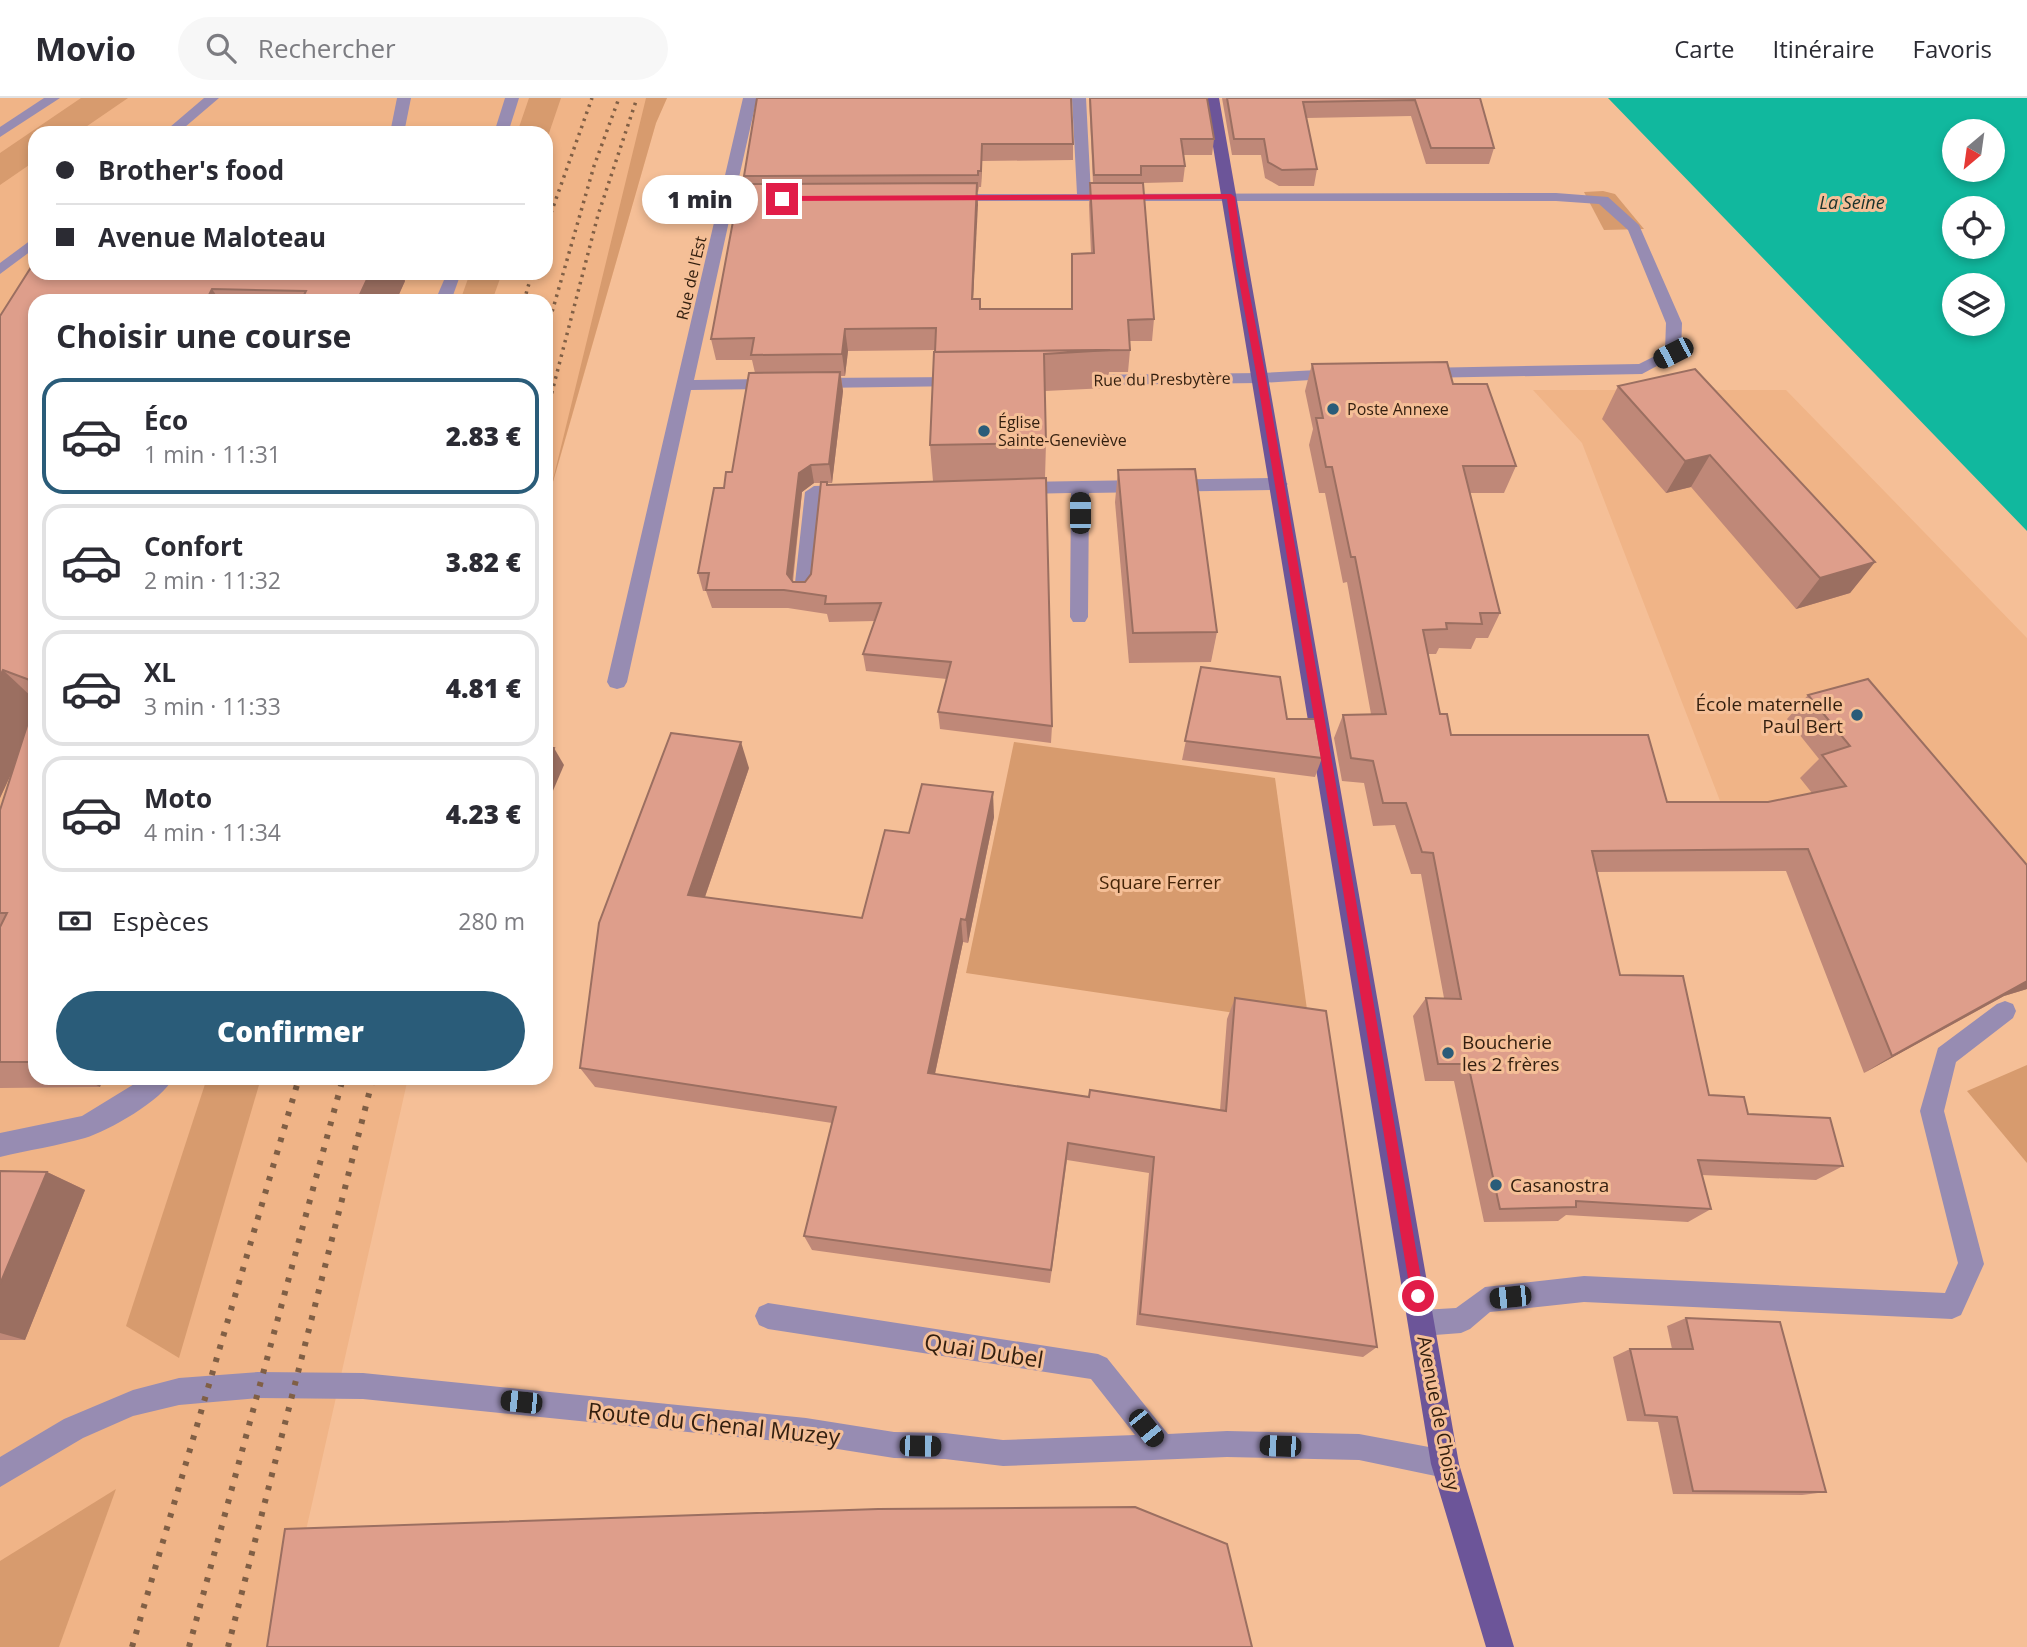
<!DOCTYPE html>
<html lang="fr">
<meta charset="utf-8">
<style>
:root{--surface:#fff;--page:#f7f7f7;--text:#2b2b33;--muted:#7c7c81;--line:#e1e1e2;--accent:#2a5c79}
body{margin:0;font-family:"Open Sans",sans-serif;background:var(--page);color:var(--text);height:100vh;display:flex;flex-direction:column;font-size:26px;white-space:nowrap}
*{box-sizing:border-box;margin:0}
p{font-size:23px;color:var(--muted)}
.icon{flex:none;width:38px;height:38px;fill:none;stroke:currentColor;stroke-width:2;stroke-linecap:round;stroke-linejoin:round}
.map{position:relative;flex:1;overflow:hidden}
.drawer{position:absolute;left:28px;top:196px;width:525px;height:791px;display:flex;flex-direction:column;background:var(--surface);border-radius:21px;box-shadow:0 4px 10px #0003}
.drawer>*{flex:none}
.banner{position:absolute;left:28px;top:28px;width:525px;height:154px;border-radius:21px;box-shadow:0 4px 10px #0003;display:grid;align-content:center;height:154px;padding:0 28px;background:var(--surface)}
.needle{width:46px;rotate:209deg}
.fabs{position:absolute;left:1942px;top:21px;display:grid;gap:14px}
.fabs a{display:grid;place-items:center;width:63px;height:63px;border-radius:50%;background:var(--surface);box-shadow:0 4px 10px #0003;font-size:35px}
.end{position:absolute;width:32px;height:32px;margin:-16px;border:9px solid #e11d48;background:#fff;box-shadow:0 0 0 4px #fff}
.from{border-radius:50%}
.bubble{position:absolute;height:49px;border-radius:24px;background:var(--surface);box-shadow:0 4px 10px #0003;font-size:23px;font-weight:800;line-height:49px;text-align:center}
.car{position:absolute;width:21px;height:42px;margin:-21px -10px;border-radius:9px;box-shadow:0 0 5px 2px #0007;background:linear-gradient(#222 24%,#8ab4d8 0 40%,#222 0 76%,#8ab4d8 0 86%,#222 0)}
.banner b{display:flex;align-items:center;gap:24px;height:66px;font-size:26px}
.banner b+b{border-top:2px solid var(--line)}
.banner i{width:18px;height:18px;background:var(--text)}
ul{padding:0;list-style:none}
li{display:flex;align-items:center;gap:21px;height:116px;margin:0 14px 10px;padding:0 14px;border:4px solid var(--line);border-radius:21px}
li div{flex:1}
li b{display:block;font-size:26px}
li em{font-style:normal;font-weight:800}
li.current{border-color:var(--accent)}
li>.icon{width:63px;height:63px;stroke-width:1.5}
h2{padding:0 28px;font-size:32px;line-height:84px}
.pay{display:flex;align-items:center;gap:18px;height:77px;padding:0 28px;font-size:26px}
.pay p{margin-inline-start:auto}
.cta{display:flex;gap:14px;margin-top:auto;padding:14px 28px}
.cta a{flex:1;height:80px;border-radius:42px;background:var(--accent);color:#fff;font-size:28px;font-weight:800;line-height:80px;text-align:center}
header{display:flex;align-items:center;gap:42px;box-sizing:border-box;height:98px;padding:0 35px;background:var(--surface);border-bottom:2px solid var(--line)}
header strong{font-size:33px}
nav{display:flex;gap:38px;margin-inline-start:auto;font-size:24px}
.search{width:490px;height:63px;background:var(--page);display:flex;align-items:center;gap:18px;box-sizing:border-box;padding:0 24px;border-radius:38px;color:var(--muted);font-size:26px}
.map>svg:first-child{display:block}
.built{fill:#f0b487;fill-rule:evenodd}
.green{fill:#d79b6e}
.water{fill:#11b89e;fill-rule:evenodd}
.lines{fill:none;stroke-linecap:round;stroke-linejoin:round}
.minor{fill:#978cb2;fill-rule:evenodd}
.major{fill:#6c5599;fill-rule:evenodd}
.rail-far1{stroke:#805f45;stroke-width:3.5;stroke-dasharray:2.5 5;stroke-linecap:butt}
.rail{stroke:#805f45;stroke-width:6;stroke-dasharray:4.5 9;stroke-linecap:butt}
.wall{fill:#bf8878;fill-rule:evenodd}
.shaded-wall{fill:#9b6f61}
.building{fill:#de9e8b;stroke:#9b6f61;stroke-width:2}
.route{fill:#e11d48}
.poi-dot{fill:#2a5c79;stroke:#f5bf97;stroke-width:2.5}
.labels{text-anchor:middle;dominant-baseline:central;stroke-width:6;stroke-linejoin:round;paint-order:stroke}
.far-street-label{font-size:16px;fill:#331f0f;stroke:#f5bf97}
.far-poi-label{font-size:16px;fill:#331f0f;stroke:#f5bf97;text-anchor:start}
.far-water-label{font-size:18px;font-style:italic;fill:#1a322c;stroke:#f5bf97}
.poi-label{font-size:19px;fill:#331f0f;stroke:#f5bf97;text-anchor:start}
.park-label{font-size:19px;fill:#442408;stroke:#f5bf97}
.street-label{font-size:19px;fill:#331f0f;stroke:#f5bf97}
.near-street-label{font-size:23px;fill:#331f0f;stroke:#f5bf97}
</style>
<header>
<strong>Movio</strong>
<div class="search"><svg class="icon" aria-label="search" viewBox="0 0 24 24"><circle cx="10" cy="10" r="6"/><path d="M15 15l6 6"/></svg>Rechercher</div>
<nav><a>Carte</a><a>Itinéraire</a><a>Favoris</a></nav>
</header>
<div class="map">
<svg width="2027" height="1549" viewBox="0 0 2027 1549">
<rect width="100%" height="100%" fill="#f5bf97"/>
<!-- built -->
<g class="built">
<path d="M0,0H667L656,25L546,409V203H35V980H408L307,1428L276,1549H0ZM35,35H546V175H35Z"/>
<path d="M1533,292H1786L2027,540V886L1727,721L1582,345Z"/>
</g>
<!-- green -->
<g class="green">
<path d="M81,0H128L77,35H35V63L0,87V55Z"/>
<path d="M529,0H561L546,44V35H517Z"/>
<path d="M646,0H667L656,25L550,394Z"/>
<path d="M1603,93L1615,96L1644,131L1604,132L1584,94Z"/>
<path d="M470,175H502L492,203H460Z"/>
<path d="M1014,644L1275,680L1309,926L966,875Z"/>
<path d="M2027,967V1065L1967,993Z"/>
<path d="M207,980H261L179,1260L126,1228Z"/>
<path d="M116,1391L59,1549H0V1463Z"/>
</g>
<!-- water -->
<path class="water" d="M1608,0H2027V433ZM1955,33H1993V72H1955ZM1955,110H1993V149H1955ZM1955,187H1993V226H1955Z"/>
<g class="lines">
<!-- minor -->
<g class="minor">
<path d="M44,0H60L0,39V29Z"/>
<path d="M204,0H219L178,35H163Z"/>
<path d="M397,0H411L404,35H390Z"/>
<path d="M505,0H519L508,35H494Z"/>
<path d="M743,0H757L735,97H764L771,101L764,105H733L694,282L773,281L781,286L773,291L691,292L627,584L624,589L617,591L610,589L607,584Z"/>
<path d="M1072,0H1086L1091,96L1556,95L1608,99L1639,127L1682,225L1681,255L1642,276L1421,280L1413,275L1421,270L1639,266L1665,253L1666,225L1628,132L1599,106L1556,103H945L943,100L950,96H1077Z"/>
<path d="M35,139V150L0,176V165Z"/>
<path d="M447,175H461L451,203H435Z"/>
<path d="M1337,271L1343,272L1345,276L1343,280L1261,285L1082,287L1074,282L1082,277L1261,275Z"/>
<path d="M959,279L965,280L967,284L965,288L816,290L808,285L816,280Z"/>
<path d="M1279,380L1288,386L1279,392L1089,395L1088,519L1085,524H1073L1070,519L1071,395L1020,396L1011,390L1020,384Z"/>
<path d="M848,387L857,393L854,397L822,400L812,494L809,499H797L794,494L805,394L814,388Z"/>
<path d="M2005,903L2013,906L2016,913L2013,920L1956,964L1944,1013L1984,1166L1961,1217L1952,1221L1584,1204L1490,1214L1470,1231L1461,1235L1422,1238L1413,1234L1409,1225L1413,1216L1422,1212L1456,1210L1485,1189L1584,1178L1945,1195L1958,1165L1920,1013L1938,950L1997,906Z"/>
<path d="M144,980H173C163,1002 108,1033 85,1040C57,1048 28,1052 0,1059V1035L82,1018Z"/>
<path d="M768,1205L1098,1256L1107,1260L1168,1336L1227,1333L1359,1336L1445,1352L1455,1356L1459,1366L1455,1376L1445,1380L1359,1362L1227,1359L1003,1368L945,1361L894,1360L806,1346L363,1301L258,1300L179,1307L133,1318L83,1340L0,1389V1359L64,1321L133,1292L179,1280L258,1274L363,1275L806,1320L894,1334L945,1335L1003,1342L1135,1337L1091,1281L768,1231L759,1227L755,1218L759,1209Z"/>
</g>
<!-- major -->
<path class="major" d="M1205,0H1219L1459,1366L1514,1549H1486L1431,1366Z"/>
<!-- rail-far1 -->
<g class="rail-far1">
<path d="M546,129L592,0"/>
<path d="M524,203L532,175"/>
<path d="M546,235L594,68L619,0"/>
<path d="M546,317L598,117L637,0"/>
</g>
<!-- rail -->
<g class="rail">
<path d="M132,1549L299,980"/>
<path d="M189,1549L343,980"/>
<path d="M228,1549L373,980"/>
</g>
</g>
<!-- wall -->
<g class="wall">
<path d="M757,0L1073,46V62L982,63L981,89H979L978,94H977L973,201L980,211H1071L1072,156L1091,155L1089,107L1090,85H1093L1089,0H1207L1214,41L1212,57H1183L1185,68L1183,84L1143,85L1154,221L1152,243H1130V252L1128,274H1109L1107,290L1045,293L1046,345L1045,380L1052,628L1051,645L940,631L938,614L947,581L866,573L863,556L875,523L829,524L827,516L788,510H712L706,493H703L698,475L724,390L732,374L755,275L752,262H716L711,241L745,86L744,78ZM935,252L930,347L933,383L827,387V385H832L843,293L841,278H845L848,253ZM814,385H821L811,476L805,484H793L802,394Z"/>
<path d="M1222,0H1480L1494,50L1489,66H1426L1411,18L1306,20L1317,71L1314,88H1279L1265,80L1261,57H1232Z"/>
<path d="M35,175H401L405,183L396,203H35V980H103L100,989L0,990V712L12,673L0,700V218Z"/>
<path d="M1312,266L1453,286L1516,368L1504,395H1470L1500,515L1488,540H1476L1471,551L1439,550L1436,556H1428L1440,616L1451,637L1667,704H1768L1812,695L1800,680L1819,661L1787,621L1808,597L2027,767V891L2004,898L1864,975L1786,773L1596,774L1620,877L1709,997L1843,1068L1816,1082L1702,1077L1711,1111L1688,1124L1566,1117L1558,1123L1484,1124L1454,983H1425L1413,918L1426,900H1444L1421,776H1411L1395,727L1373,728L1364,685L1342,683L1334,640L1343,617L1371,616L1347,484L1343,485L1325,395H1319L1309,347L1313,331L1305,293Z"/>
<path d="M1618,288L1875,464L1850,495L1796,511L1691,389L1666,395L1602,321Z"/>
<path d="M1118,372L1217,534L1211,564L1129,565L1115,404Z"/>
<path d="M1201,569L1287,621L1322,660L1315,679L1182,662Z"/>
<path d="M749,670L705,799L862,820L909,735L994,719L968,845L963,844L935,976L1089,999L1220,1012L1227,921L1235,900L1377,1249L1363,1259L1136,1227L1149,1075L1067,1062L1050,1185L812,1152L804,1138L832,1025L595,989L580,970Z"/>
<path d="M0,1073L47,1074L85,1092L25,1242H0Z"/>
<path d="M1686,1220L1826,1394L1802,1397L1673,1396L1658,1324L1627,1323L1613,1259L1630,1251H1672L1667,1228Z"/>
</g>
<!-- shaded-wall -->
<g class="shaded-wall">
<path d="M982,46V63L981,89V73Z"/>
<path d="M977,85L978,107L972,222V201Z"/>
<path d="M370,175H401L405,183L396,203H357Z"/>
<path d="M212,191L220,203H206Z"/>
<path d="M845,231L848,253L845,278L842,256Z"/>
<path d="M840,274L843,293L832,385L829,366Z"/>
<path d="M1710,357L1691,389L1666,395L1685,363Z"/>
<path d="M811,367L814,385L802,394L791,494L787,476L799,375Z"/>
<path d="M1875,464L1850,495L1796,511L1820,480Z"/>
<path d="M3,572L35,602V625L0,700V578Z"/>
<path d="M741,644L749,670L698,819L688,797Z"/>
<path d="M554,650L564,667L546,709V669Z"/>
<path d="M993,694L994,719L968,845L966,822Z"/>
<path d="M961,821L963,844L931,994L928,975Z"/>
<path d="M2027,883V891L2004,898L1864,975L1892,958Z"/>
<path d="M83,980H103L100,989Z"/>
<path d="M47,1074L85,1092L25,1242L0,1235V1186Z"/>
</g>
<!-- building -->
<g class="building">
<path d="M757,0H1071L1073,46H982L981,73H978V77L744,78Z"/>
<path d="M1090,0H1207L1214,41H1181L1185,68H1141V77H1094Z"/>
<path d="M1227,0H1480L1494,50H1431L1415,2L1303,4L1317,71L1282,72L1268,64L1264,41H1234Z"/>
<path d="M977,85L972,201H980V211H1072V156L1094,155L1090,85H1143L1154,221L1128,222L1130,252L935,254L936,230L845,231L842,256L751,257L754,240L711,241L740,86Z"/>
<path d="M35,163V175H370L357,203H301L306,193L212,191L206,203H35V584L3,572L0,578V218Z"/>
<path d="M1110,252L1044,256L1046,345L930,347L934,254Z"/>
<path d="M1447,264L1453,286H1487L1516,368H1463L1500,515H1480L1482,526L1446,525L1447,531L1423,532L1440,616H1447L1451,637H1648L1667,704H1768L1846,688L1822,657L1850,648L1808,597L1868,581L2027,767V883L1892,958L1808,751L1592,753L1620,877L1683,878L1709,997L1744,999L1748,1016L1830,1020L1843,1068L1698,1062L1711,1111L1576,1103V1109L1500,1111L1468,966H1438L1426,900L1461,901L1433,755L1422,754L1406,705H1383L1373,663L1351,660L1343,617L1386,616L1355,459H1351L1332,369H1326L1316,320H1323L1312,266Z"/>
<path d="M1695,271L1875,464L1820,480L1710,357L1685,363L1618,288Z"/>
<path d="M840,274L829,366L811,367L799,375L787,476L793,484H805L811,476L821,384H827V387L1046,380L1052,628L938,614L951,564L863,556L881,505L825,506L826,498L784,492H706L709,475H698L714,390H724L726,374H732L749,275Z"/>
<path d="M1195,371L1217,534L1133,535L1118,372Z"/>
<path d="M1201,569L1280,579L1287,621H1315L1322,660L1185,643Z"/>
<path d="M35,603V964H0V829L7,815H0V712Z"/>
<path d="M671,635L741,644L688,797L862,820L885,732L909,735L922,686L993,694L966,822L961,821L928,975L1089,999L1090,992L1226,1013L1235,900L1326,913L1377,1249L1140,1216L1154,1059L1068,1045L1051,1172L804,1138L836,1009L580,970L599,825Z"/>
<path d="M546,649L554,650L546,669Z"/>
<path d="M0,1073L47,1074L0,1186Z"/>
<path d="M1686,1220L1780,1224L1826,1394L1693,1393L1677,1319L1645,1317L1630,1251H1693Z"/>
<path d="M1135,1409L1227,1446L1252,1549H267L285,1431L878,1411Z"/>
</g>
<!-- route -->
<path class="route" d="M1231,96L1235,99L1244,167L1266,280L1424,1198L1418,1205L1411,1198L1257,280L1236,167L1227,101L782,103L778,101L782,98Z"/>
<!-- markers -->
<g class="poi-dot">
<circle cx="1333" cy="311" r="7"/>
<circle cx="984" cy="333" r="7"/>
<circle cx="1857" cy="617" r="7"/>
<circle cx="1448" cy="955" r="7"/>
<circle cx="1496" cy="1087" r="7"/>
</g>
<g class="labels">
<!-- far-street labels -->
<g class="far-street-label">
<text transform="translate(691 180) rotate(-77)">Rue de l'Est</text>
<text transform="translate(1162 281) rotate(-1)">Rue du Presbytère</text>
</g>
<!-- far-poi labels -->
<g class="far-poi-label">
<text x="1347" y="311">Poste Annexe</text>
<text x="998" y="324">Église<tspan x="998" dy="18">Sainte-Geneviève</tspan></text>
</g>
<!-- far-water labels -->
<g class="far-water-label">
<text x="1852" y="104">La Seine</text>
</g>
<!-- poi labels -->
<g class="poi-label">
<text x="1843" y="606" text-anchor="end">École maternelle<tspan x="1843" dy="22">Paul Bert</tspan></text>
<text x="1462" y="944">Boucherie<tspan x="1462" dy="22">les 2 frères</tspan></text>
<text x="1510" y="1087">Casanostra</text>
</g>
<!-- park labels -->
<g class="park-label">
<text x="1160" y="784">Square Ferrer</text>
</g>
<!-- street labels -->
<g class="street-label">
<text transform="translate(1439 1315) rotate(79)">Avenue de Choisy</text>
</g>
<!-- near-street labels -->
<g class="near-street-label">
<text transform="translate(984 1252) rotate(9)">Quai Dubel</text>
<text transform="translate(714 1325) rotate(6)">Route du Chenal Muzey</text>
</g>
</g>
</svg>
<div class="fabs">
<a><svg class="needle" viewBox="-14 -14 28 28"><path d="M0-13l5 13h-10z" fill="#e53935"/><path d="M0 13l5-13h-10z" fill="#7c7c81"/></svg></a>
<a><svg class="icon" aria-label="locate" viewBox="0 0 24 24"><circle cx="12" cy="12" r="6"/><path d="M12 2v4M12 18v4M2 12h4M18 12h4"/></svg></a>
<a><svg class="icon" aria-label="layers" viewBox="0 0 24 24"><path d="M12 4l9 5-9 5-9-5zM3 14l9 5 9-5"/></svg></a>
</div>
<i class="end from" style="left:1418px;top:1198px"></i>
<i class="end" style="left:782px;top:101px"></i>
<div class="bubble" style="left:642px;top:77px;width:116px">1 min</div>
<i class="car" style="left:1673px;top:255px;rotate:243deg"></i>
<i class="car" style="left:1080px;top:415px;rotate:0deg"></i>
<i class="car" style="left:1510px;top:1199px;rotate:264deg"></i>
<i class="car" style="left:521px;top:1304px;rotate:276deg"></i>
<i class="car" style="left:1146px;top:1330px;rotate:141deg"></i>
<i class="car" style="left:920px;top:1348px;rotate:91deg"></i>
<i class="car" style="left:1280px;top:1348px;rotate:272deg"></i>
<div class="banner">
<b><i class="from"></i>Brother's food</b>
<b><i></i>Avenue Maloteau</b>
</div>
<section class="drawer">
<h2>Choisir une course</h2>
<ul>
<li class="current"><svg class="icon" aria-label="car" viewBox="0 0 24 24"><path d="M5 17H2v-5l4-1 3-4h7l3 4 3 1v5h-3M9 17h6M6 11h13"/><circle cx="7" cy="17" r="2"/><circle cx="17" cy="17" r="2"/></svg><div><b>Éco</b><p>1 min · 11:31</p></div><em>2.83 €</em></li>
<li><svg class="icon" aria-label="car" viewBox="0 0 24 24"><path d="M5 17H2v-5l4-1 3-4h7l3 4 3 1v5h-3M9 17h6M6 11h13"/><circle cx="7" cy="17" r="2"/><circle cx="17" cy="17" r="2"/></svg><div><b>Confort</b><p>2 min · 11:32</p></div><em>3.82 €</em></li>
<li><svg class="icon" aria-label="car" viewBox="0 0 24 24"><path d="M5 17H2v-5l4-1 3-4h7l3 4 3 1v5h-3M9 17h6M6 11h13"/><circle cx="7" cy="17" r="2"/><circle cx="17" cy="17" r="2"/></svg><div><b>XL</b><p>3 min · 11:33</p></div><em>4.81 €</em></li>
<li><svg class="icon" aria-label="car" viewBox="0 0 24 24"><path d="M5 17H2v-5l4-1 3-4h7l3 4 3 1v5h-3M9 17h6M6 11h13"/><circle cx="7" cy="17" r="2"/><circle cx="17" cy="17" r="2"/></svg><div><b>Moto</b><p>4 min · 11:34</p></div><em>4.23 €</em></li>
</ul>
<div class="pay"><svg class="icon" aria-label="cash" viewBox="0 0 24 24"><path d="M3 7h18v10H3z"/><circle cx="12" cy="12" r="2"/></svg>Espèces<p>280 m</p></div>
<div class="cta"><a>Confirmer</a></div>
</section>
</div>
